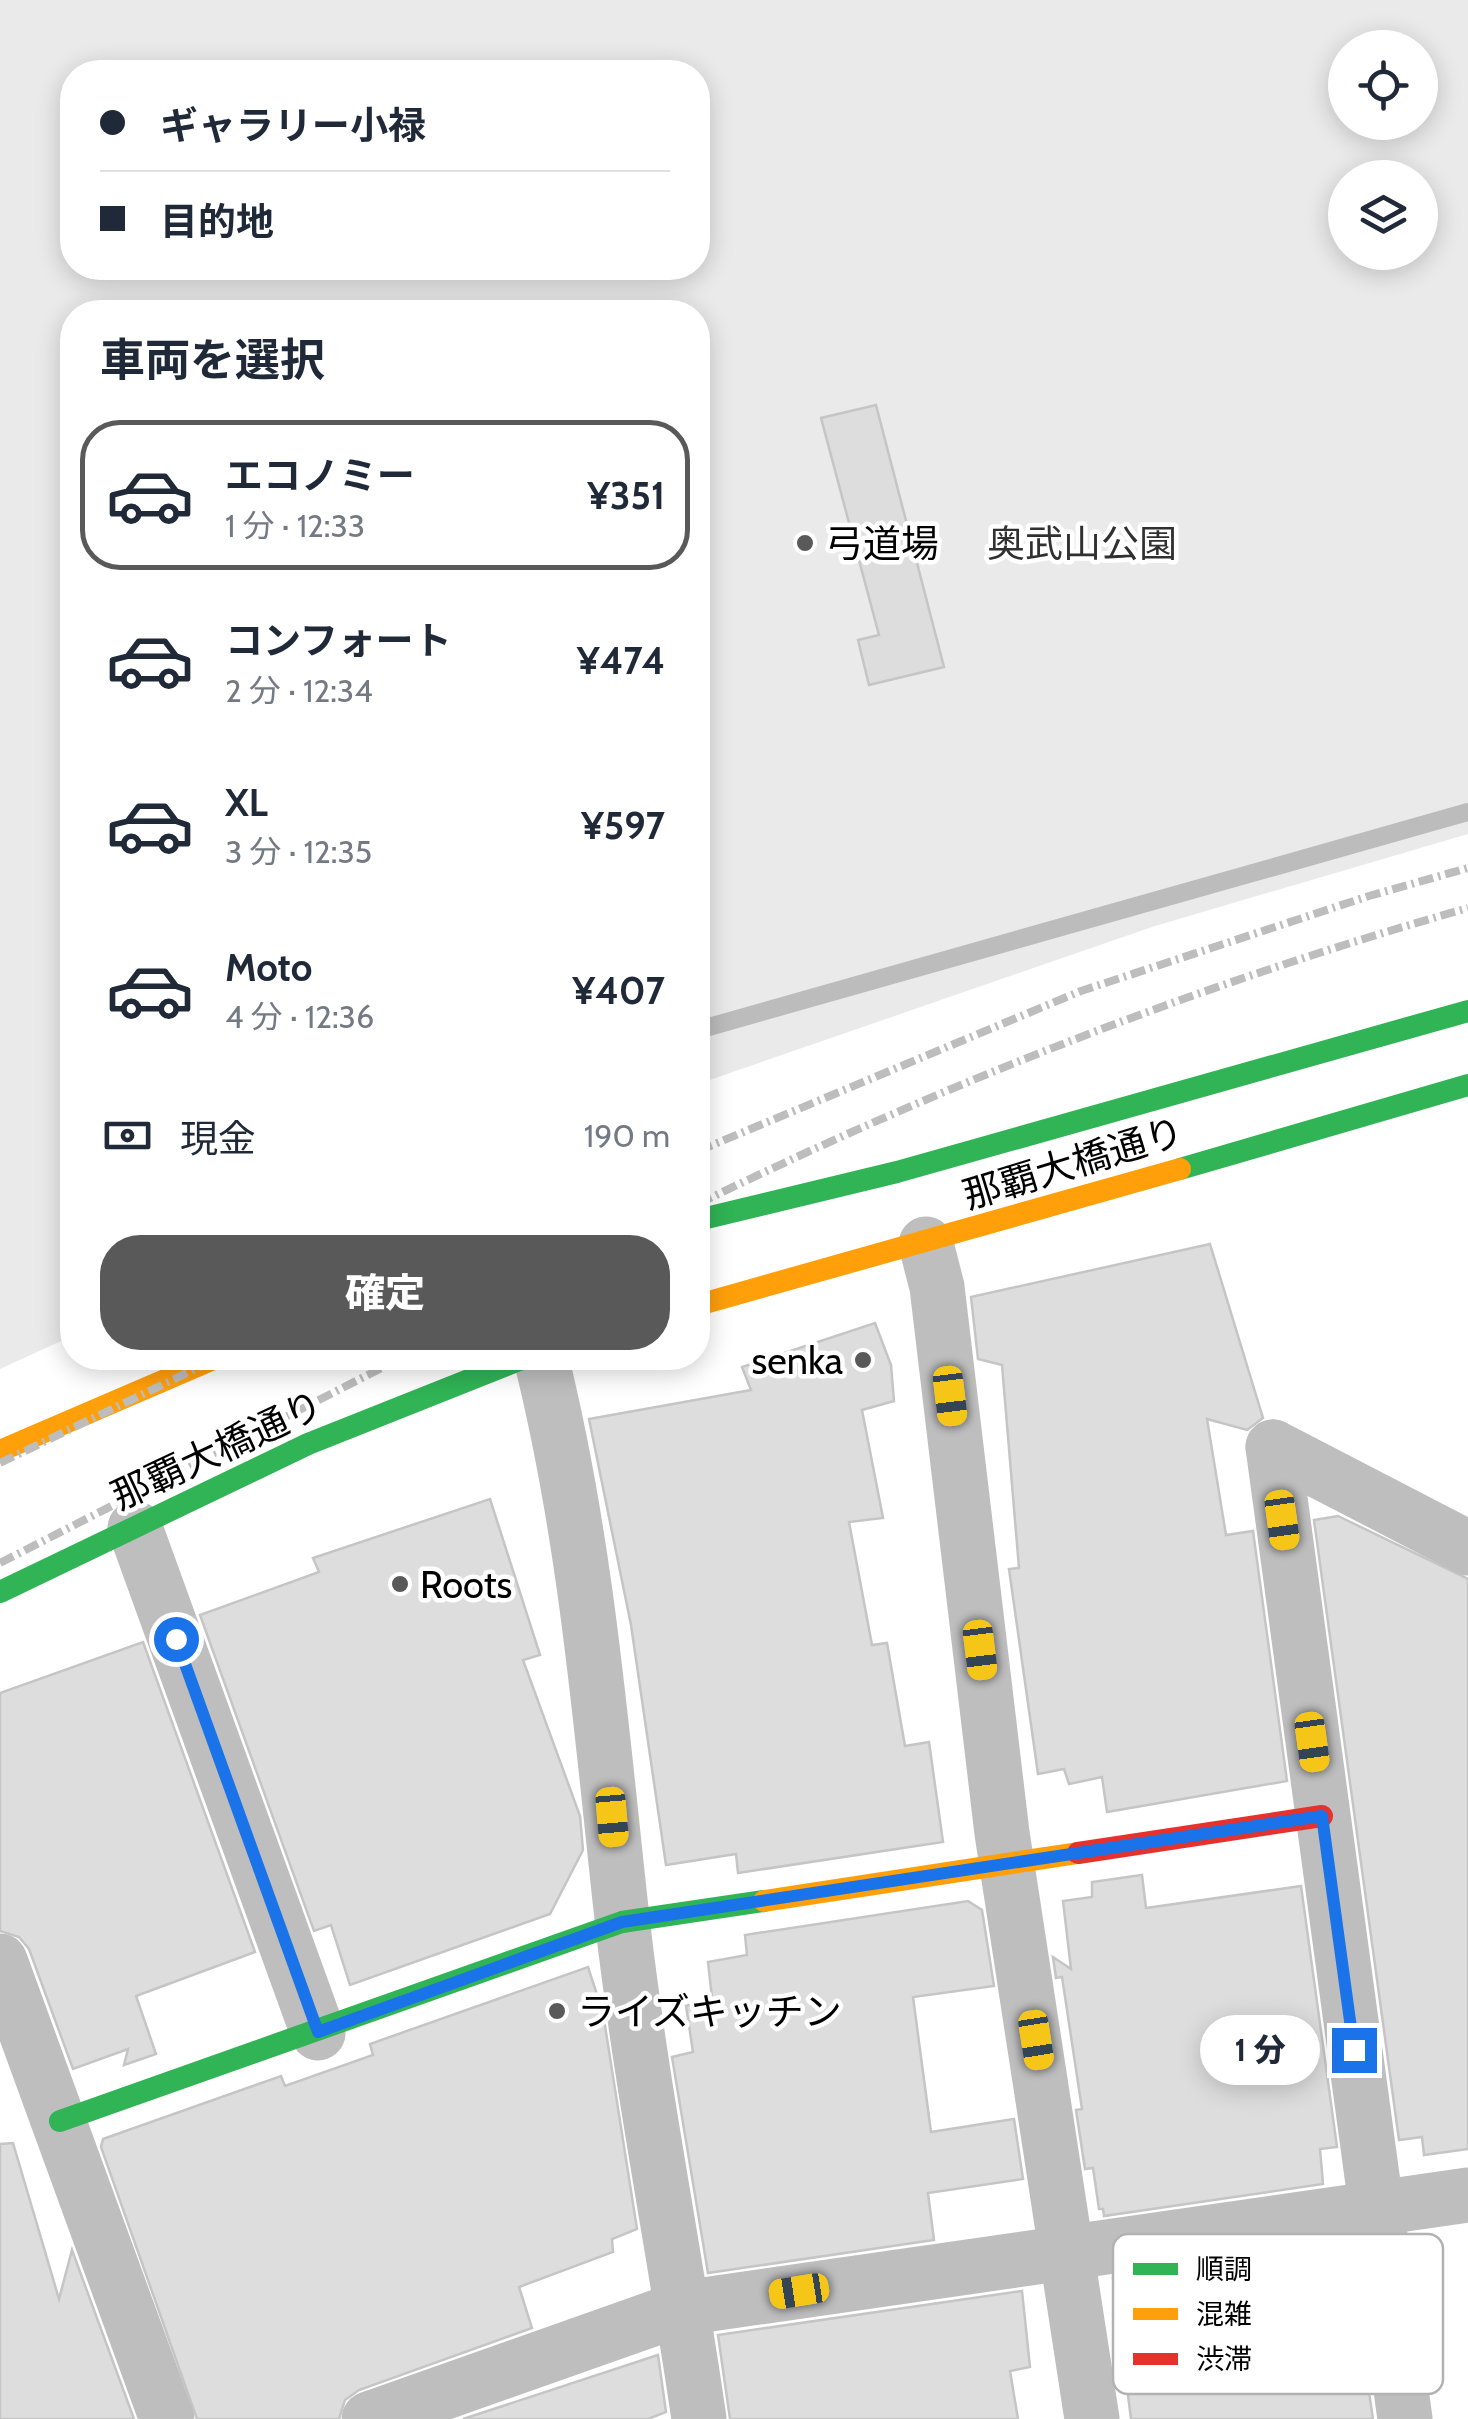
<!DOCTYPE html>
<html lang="ja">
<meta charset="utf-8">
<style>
:root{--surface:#fff;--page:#f6f6f7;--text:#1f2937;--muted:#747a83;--line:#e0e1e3;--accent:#595959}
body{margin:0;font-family:Cabin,"Noto Sans JP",sans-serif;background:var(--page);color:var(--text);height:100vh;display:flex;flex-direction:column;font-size:38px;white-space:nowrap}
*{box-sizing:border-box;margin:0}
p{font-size:32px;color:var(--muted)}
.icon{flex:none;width:55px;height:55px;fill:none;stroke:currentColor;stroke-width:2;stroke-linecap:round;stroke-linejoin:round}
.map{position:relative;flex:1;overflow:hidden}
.panel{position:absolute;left:60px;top:300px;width:650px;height:1070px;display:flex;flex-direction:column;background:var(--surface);border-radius:40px;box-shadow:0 5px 25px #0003}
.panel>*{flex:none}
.hud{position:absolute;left:60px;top:60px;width:650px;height:220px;border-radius:40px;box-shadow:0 5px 25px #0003;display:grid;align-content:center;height:220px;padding:0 40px;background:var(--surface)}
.controls{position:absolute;left:1328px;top:30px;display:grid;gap:20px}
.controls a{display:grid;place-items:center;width:110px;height:110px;border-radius:50%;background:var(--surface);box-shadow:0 5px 25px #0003;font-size:50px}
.end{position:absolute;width:45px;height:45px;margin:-22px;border:12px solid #1a73e8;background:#fff;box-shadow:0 0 0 5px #fff}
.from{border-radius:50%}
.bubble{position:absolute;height:70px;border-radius:35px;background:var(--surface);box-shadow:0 5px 25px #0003;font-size:32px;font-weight:800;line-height:70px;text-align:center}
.car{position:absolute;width:30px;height:60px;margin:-30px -15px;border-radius:12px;box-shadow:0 0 8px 2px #0007;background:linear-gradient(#f5c518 24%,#345 0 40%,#f5c518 0 76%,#345 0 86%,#f5c518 0)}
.hud b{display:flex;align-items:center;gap:35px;height:95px;font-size:38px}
.hud b+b{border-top:2px solid var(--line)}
.hud i{width:25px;height:25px;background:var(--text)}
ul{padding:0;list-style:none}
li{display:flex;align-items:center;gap:30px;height:150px;margin:0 20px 15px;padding:0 20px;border:5px solid transparent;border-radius:40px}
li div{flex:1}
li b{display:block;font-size:38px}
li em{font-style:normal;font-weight:800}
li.current{border-color:var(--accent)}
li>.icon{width:90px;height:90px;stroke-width:1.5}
h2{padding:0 40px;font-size:45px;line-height:120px}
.pay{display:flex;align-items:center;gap:25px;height:110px;padding:0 40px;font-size:38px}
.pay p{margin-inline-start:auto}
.action{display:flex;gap:20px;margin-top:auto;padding:20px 40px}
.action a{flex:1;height:115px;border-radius:40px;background:var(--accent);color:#fff;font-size:40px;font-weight:800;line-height:115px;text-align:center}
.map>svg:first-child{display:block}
.green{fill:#eaeaea;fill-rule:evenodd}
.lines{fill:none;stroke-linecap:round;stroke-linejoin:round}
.stream{stroke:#bcbcbc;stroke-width:18}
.building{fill:#ddd;stroke:#c5c5c5;stroke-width:2.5}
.street{stroke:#bebebe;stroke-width:55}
.fast{stroke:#30b455;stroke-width:22}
.slow{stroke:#ff9f0a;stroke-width:22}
.jam{stroke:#e5322d;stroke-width:22}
.rail{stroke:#bdbdbd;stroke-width:8;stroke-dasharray:15 5 2.5 5;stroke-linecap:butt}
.route{stroke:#1a73e8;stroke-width:12}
.poi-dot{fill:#595959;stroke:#fff;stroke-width:4}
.labels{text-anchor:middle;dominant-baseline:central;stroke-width:9;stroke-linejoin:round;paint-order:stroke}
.poi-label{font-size:38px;fill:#000;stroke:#fff;text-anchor:start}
.park-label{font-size:38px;fill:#303030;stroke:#fff}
.street-label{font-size:38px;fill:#000;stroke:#fff}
.key{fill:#fff;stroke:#b2b2b2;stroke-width:2.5}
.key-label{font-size:28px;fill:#000}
</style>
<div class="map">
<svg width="1468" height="2419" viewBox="0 0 1468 2419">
<rect width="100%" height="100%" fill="#fff"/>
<!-- green -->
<path class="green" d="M0,0H1468V834L1155,926L698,1084V312H72V1336L0,1369ZM1345,48H1420V122H1345ZM72,72H698V268H72ZM1345,178H1420V252H1345Z"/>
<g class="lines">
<!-- stream -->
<path class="stream" d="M698,1030L1468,812"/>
</g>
<!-- building -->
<g class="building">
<path d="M876,405L944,667L869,685L858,640L879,635L821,418Z"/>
<path d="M1210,1244L1263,1418L1247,1430L1207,1419L1226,1535L1253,1531L1287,1781L1107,1812L1102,1777L1069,1784L1064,1769L1038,1774L1009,1569L1019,1568L1002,1365L978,1359L971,1297Z"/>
<path d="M875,1323L891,1365L894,1401L862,1410L883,1518L849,1522L872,1645L887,1643L905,1746L929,1742L943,1842L738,1873L736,1854L666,1865L631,1625L589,1419L751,1390L742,1367Z"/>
<path d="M490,1499L540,1655L523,1660L580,1816L583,1850L550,1914L350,1985L331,1925L314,1931L200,1615L319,1572L313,1558Z"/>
<path d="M1338,1516L1468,1579V2149L1424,2155L1422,2137L1399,2140L1314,1520Z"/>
<path d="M143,1642L255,1952L136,1996L156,2054L124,2065L128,2049L73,2069L29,1949L19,1937L0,1931V1693Z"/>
<path d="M1142,1875L1146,1908L1301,1886L1337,2147L1320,2149L1323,2184L1104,2216L1103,2209H1099L1093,2168L1085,2169L1076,2110L1082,2109L1062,1977L1056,1978L1053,1957L1071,1969L1063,1901L1092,1897V1882Z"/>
<path d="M968,1901L982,1910L994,1986L913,1997L931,2132L1014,2119L1023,2179L928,2193L934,2240L708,2273L672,2057L693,2052L686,2006L712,1998L708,1962L747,1955L745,1935Z"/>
<path d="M588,1967L603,2013L637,2229L612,2239L613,2252L519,2287L532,2328L359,2390L345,2400L339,2419H197L101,2147L103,2139L281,2076L285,2086L373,2055L370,2044Z"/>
<path d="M13,2143L59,2299L72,2250L134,2419H0V2144Z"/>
<path d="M1340,2245L1348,2252L1373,2419H1131L1113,2278Z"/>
<path d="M1022,2291L1030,2367L1010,2371L1018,2419H730L718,2335Z"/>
<path d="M658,2355L666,2412L648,2419H463Z"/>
</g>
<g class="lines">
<!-- street -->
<g class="street">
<path d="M926,1244L937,1287L1002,1833L1092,2419"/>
<path d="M541,1358C587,1543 601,1729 622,1918C641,2086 675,2252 699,2419"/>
<path d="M1273,1447L1405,2419"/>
<path d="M1273,1447L1468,1548"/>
<path d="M135,1528L318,2033"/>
<path d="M0,1961L167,2419"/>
<path d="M369,2419L683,2308L1468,2195"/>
</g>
<!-- fast -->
<g class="fast">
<path d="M1180,1169L1468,1085"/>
<path d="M698,1220L897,1172L1468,1011"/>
<path d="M0,1592L308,1444L524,1358"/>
<path d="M60,2121L622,1922L764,1901"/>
</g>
<!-- slow -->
<g class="slow">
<path d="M698,1305L1180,1169"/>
<path d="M0,1451L216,1358"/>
<path d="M764,1901L1078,1853"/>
</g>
<!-- jam -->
<path class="jam" d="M1078,1853L1322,1816"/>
<!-- rail -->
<g class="rail">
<path d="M698,1151L1081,991L1369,896L1468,868"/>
<path d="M698,1204C945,1083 1203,983 1468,908"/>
<path d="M0,1463L218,1358"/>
<path d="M0,1563L401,1358"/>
</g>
</g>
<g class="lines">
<!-- route -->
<path class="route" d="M176,1639L318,2032L622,1922L1322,1816L1354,2050"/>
</g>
<!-- markers -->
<g class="poi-dot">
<circle cx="805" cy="543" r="10"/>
<circle cx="863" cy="1360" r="10"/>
<circle cx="400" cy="1584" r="10"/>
<circle cx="557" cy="2011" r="10"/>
</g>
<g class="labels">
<!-- poi labels -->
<g class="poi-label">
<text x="825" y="543">弓道場</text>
<text x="843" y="1360" text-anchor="end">senka</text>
<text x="420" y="1584">Roots</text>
<text x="577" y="2011">ライズキッチン</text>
</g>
<!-- park labels -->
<g class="park-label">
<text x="1082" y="543">奥武山公園</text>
</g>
<!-- street labels -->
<g class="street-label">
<text transform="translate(1073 1163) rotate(-17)">那覇大橋通り</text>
<text transform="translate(217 1450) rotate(-25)">那覇大橋通り</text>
</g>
</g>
<!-- legend -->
<rect x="1113" y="2234" width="330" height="160" rx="15" class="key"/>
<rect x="1133" y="2263" width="45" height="12" fill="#30b455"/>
<rect x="1133" y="2308" width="45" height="12" fill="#ff9f0a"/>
<rect x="1133" y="2353" width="45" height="12" fill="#e5322d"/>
<g class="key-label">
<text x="1196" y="2279">順調</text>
<text x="1196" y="2324">混雑</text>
<text x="1196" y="2369">渋滞</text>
</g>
</svg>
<div class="controls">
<a><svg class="icon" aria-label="locate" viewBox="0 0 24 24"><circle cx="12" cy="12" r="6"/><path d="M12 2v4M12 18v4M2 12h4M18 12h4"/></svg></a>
<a><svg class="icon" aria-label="layers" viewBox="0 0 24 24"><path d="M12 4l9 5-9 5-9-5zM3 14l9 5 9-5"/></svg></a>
</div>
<i class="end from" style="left:176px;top:1639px"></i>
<i class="end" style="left:1354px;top:2050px"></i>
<div class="bubble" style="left:1200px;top:2015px;width:120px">1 分</div>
<i class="car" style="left:950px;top:1396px;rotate:173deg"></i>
<i class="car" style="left:1282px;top:1520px;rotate:172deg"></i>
<i class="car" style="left:980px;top:1650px;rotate:173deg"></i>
<i class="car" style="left:1312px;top:1742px;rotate:172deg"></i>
<i class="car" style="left:612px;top:1817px;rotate:175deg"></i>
<i class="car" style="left:1036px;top:2040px;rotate:171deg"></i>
<i class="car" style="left:799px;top:2291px;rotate:261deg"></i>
<div class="hud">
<b><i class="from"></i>ギャラリー小禄</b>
<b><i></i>目的地</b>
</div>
<section class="panel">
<h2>車両を選択</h2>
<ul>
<li class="current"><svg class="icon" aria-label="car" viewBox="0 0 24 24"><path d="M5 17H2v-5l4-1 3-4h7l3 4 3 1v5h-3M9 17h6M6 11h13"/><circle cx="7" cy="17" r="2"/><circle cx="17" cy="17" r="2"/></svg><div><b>エコノミー</b><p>1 分 · 12:33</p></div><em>¥351</em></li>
<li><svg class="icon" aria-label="car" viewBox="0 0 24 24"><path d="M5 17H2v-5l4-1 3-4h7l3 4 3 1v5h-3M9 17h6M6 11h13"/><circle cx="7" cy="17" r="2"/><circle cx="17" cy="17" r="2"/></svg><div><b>コンフォート</b><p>2 分 · 12:34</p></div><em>¥474</em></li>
<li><svg class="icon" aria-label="car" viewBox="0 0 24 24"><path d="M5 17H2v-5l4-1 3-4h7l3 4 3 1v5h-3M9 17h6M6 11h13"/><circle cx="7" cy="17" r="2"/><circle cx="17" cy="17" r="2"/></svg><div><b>XL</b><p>3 分 · 12:35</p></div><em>¥597</em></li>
<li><svg class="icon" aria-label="car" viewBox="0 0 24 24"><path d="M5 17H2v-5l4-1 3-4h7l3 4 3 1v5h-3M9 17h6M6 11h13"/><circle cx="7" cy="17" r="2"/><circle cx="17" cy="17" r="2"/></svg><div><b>Moto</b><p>4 分 · 12:36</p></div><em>¥407</em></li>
</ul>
<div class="pay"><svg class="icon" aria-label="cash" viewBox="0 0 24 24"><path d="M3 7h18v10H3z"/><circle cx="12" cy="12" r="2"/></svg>現金<p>190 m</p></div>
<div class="action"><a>確定</a></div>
</section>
</div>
